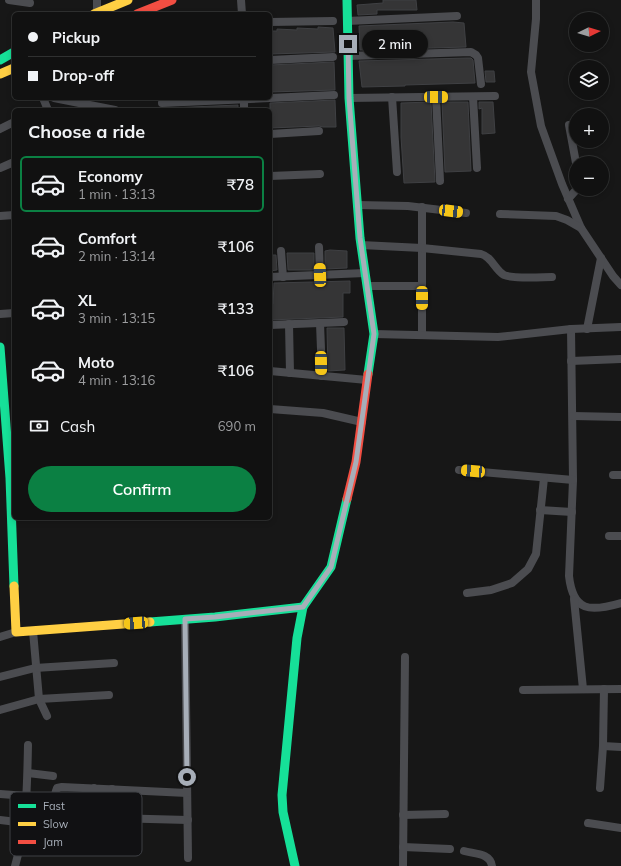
<!DOCTYPE html>
<meta charset="utf-8">
<style>
:root{--surface:#111;--page:#1e1f1f;--text:#f1f3f6;--muted:#9c9d9f;--line:#303131;--accent:#0b8043}
body{margin:0;font-family:Mulish,sans-serif;background:var(--page);color:var(--text);height:100vh;display:flex;flex-direction:column;font-size:15px;white-space:nowrap}
*{box-sizing:border-box;margin:0}
p{font-size:13px;color:var(--muted)}
.icon{flex:none;width:22px;height:22px;fill:none;stroke:currentColor;stroke-width:2;stroke-linecap:round;stroke-linejoin:round}
.map{position:relative;flex:1;overflow:hidden}
.panel{position:absolute;left:12px;top:108px;width:260px;height:412px;display:flex;flex-direction:column;background:var(--surface);border-radius:6px;box-shadow:0 2px 6px #0003,0 0 0 1px var(--line)}
.panel>*{flex:none}
.top-card{position:absolute;left:12px;top:12px;width:260px;height:88px;border-radius:6px;box-shadow:0 2px 6px #0003,0 0 0 1px var(--line);display:grid;align-content:center;height:88px;padding:0 16px;background:var(--surface)}
.needle{width:26px;rotate:85deg}
.tools{position:absolute;left:569px;top:12px;display:grid;gap:8px}
.tools a{display:grid;place-items:center;width:40px;height:40px;border-radius:50%;background:var(--surface);box-shadow:0 2px 6px #0003,0 0 0 1px var(--line);font-size:20px}
.end{position:absolute;width:18px;height:18px;margin:-9px;border:5px solid #a7aeb8;background:#111;box-shadow:0 0 0 2px #111}
.from{border-radius:50%}
.bubble{position:absolute;height:28px;border-radius:14px;background:var(--surface);box-shadow:0 2px 6px #0003,0 0 0 1px var(--line);font-size:13px;font-weight:600;line-height:28px;text-align:center}
.car{position:absolute;width:12px;height:24px;margin:-12px -6px;border-radius:5px;box-shadow:0 0 3px 1px #0007;background:linear-gradient(#f5c518 24%,#345 0 40%,#f5c518 0 76%,#345 0 86%,#f5c518 0)}
.top-card b{display:flex;align-items:center;gap:14px;height:38px;font-size:15px}
.top-card b+b{border-top:1px solid var(--line)}
.top-card i{width:10px;height:10px;background:var(--text)}
ul{padding:0;list-style:none}
li{display:flex;align-items:center;gap:12px;height:56px;margin:0 8px 6px;padding:0 8px;border:2px solid transparent;border-radius:6px}
li div{flex:1}
li b{display:block;font-size:15px}
li em{font-style:normal;font-weight:600}
li.selected{border-color:var(--accent)}
li>.icon{width:36px;height:36px;stroke-width:1.5}
h2{padding:0 16px;font-size:18px;line-height:48px}
.pay{display:flex;align-items:center;gap:10px;height:44px;padding:0 16px;font-size:15px}
.pay p{margin-inline-start:auto}
.button{display:flex;gap:8px;margin-top:auto;padding:8px 16px}
.button a{flex:1;height:46px;border-radius:24px;background:var(--accent);color:#fff;font-size:16px;font-weight:600;line-height:46px;text-align:center}
.map>svg:first-child{display:block}
.building{fill:#353536;stroke:#3f4043}
.lines{fill:none;stroke-linecap:round;stroke-linejoin:round}
.street{stroke:#4b4c50;stroke-width:8}
.fast{stroke:#16e098;stroke-width:9}
.slow{stroke:#ffcf43;stroke-width:9}
.jam{stroke:#f24e42;stroke-width:9}
.route{stroke:#a7aeb8;stroke-width:5}
.key{fill:#111113;stroke:#3e4045;stroke-width:1}
.key-label{font-size:11px;fill:#a7aeb8}
</style>
<div class="map">
<svg width="621" height="866" viewBox="0 0 621 866">
<rect width="100%" height="100%" fill="#171717"/>
<!-- building -->
<g class="building">
<path d="M383,0H416L417,10H377V14L358,15L357,5L383,3Z"/>
<path d="M453,22L464,23L466,47L360,50L359,26Z"/>
<path d="M318,27L333,28L335,52L270,54V31H277V29L297,30V28L318,29Z"/>
<path d="M467,58H471L473,60L475,83L405,85V86L362,87L359,61Z"/>
<path d="M334,62L335,90L270,92V65Z"/>
<path d="M485,71H494L495,82H486Z"/>
<path d="M335,100L336,127H323L319,126L270,128V103Z"/>
<path d="M431,102L435,182L404,183L401,137V103Z"/>
<path d="M442,102H468L471,171L445,172Z"/>
<path d="M479,102H493L495,133L482,134V108L479,109Z"/>
<path d="M238,105V110H169L168,108Z"/>
<path d="M330,250L347,251V268L325,269V251Z"/>
<path d="M287,253H314V270H288Z"/>
<path d="M270,255H276L277,270L270,271Z"/>
<path d="M350,281V293H343V317L270,320V304H273L274,283Z"/>
<path d="M327,328H344L345,370L328,371Z"/>
</g>
<g class="lines">
<!-- street -->
<g class="street">
<path d="M9,0L30,3"/>
<path d="M241,0L242,14"/>
<path d="M536,0V19L531,72L541,126L562,184L581,228L613,276L621,285"/>
<path d="M97,12V0"/>
<path d="M347,21L457,16"/>
<path d="M270,22L333,21"/>
<path d="M348,56L471,52L476,55L478,58L481,84"/>
<path d="M270,60L333,57"/>
<path d="M392,97L397,172"/>
<path d="M436,97L440,181"/>
<path d="M473,97L477,168"/>
<path d="M43,98L48,110"/>
<path d="M54,98L115,110"/>
<path d="M244,98V110"/>
<path d="M349,98L495,96"/>
<path d="M162,103L334,95"/>
<path d="M569,125L576,163"/>
<path d="M0,129L14,122"/>
<path d="M270,134L319,131"/>
<path d="M0,168L14,162"/>
<path d="M270,176L320,174"/>
<path d="M568,199L577,189"/>
<path d="M357,205L408,206L466,213"/>
<path d="M422,207V335"/>
<path d="M500,214L556,216L567,220L581,228"/>
<path d="M0,216L14,215"/>
<path d="M361,245L422,248L481,254C492,257 495,270 504,275C512,279 542,277 552,277"/>
<path d="M319,247L320,275"/>
<path d="M281,251L283,277"/>
<path d="M270,277L365,273"/>
<path d="M367,286H422"/>
<path d="M0,314L14,313"/>
<path d="M320,323L322,376"/>
<path d="M289,324L290,373"/>
<path d="M270,325L344,322"/>
<path d="M571,329L573,480L569,576C573,612 590,612 621,603"/>
<path d="M587,329L601,258"/>
<path d="M374,334L498,337L571,329L621,327"/>
<path d="M571,361L621,359"/>
<path d="M270,371L367,380"/>
<path d="M270,409L323,413L362,422"/>
<path d="M573,416L621,417"/>
<path d="M459,470L573,480"/>
<path d="M613,475H621"/>
<path d="M540,510L572,512"/>
<path d="M609,536H621"/>
<path d="M467,593L491,590L512,583L528,569L536,554L544,478"/>
<path d="M574,599L583,689"/>
<path d="M185,619L188,858"/>
<path d="M33,631L39,699L47,716"/>
<path d="M0,637L16,632"/>
<path d="M0,677L35,668L114,663"/>
<path d="M523,690L621,689"/>
<path d="M0,710L39,699L109,695"/>
<path d="M603,746L621,747"/>
<path d="M28,773L53,776"/>
<path d="M94,788L93,817H61L58,815C53,808 54,795 57,788L62,787L187,793"/>
<path d="M600,788L603,746L604,689"/>
<path d="M112,789V818L188,820"/>
<path d="M0,794L27,796"/>
<path d="M403,815L445,814"/>
<path d="M0,820L25,823"/>
<path d="M588,823L621,828"/>
<path d="M24,831L51,836"/>
<path d="M403,847L450,849"/>
<path d="M464,851C475,854 490,853 492,866"/>
<path d="M15,866C27,825 27,788 28,745"/>
<path d="M403,866L405,657"/>
</g>
<!-- fast -->
<g class="fast">
<path d="M347,0L349,98L360,238L374,334L368,374"/>
<path d="M0,60L14,52"/>
<path d="M0,347L10,478L14,586"/>
<path d="M150,622L215,617L303,607"/>
<path d="M295,866L283,812L282,795L297,638L303,607L331,567L347,499"/>
</g>
<!-- slow -->
<g class="slow">
<path d="M94,14L128,0"/>
<path d="M0,74L14,68"/>
<path d="M14,586L16,632L150,622"/>
</g>
<!-- jam -->
<g class="jam">
<path d="M137,14L172,0"/>
<path d="M347,499L356,462L368,374"/>
</g>
</g>
<g class="lines">
<!-- route -->
<path class="route" d="M187,777L185,619L215,617L303,607L331,567L356,462L374,334L360,238L349,98L348,44"/>
</g>
<!-- legend -->
<rect x="10" y="792" width="132" height="64" rx="6" class="key"/>
<rect x="18" y="804" width="18" height="4" fill="#16e098"/>
<rect x="18" y="822" width="18" height="4" fill="#ffcf43"/>
<rect x="18" y="840" width="18" height="4" fill="#f24e42"/>
<g class="key-label">
<text x="43" y="810">Fast</text>
<text x="43" y="828">Slow</text>
<text x="43" y="846">Jam</text>
</g>
</svg>
<div class="tools">
<a><svg class="needle" viewBox="-14 -14 28 28"><path d="M0-13l5 13h-10z" fill="#e53935"/><path d="M0 13l5-13h-10z" fill="#9c9d9f"/></svg></a>
<a><svg class="icon" aria-label="layers" viewBox="0 0 24 24"><path d="M12 4l9 5-9 5-9-5zM3 14l9 5 9-5"/></svg></a>
<a>+</a>
<a>−</a>
</div>
<i class="end from" style="left:187px;top:777px"></i>
<i class="end" style="left:348px;top:44px"></i>
<div class="bubble" style="left:362px;top:30px;width:66px">2 min</div>
<i class="car" style="left:436px;top:97px;rotate:90deg"></i>
<i class="car" style="left:451px;top:211px;rotate:97deg"></i>
<i class="car" style="left:320px;top:275px;rotate:358deg"></i>
<i class="car" style="left:422px;top:298px;rotate:180deg"></i>
<i class="car" style="left:321px;top:363px;rotate:179deg"></i>
<i class="car" style="left:473px;top:471px;rotate:275deg"></i>
<i class="car" style="left:136px;top:623px;rotate:266deg"></i>
<div class="top-card">
<b><i class="from"></i>Pickup</b>
<b><i></i>Drop-off</b>
</div>
<section class="panel">
<h2>Choose a ride</h2>
<ul>
<li class="selected"><svg class="icon" aria-label="car" viewBox="0 0 24 24"><path d="M5 17H2v-5l4-1 3-4h7l3 4 3 1v5h-3M9 17h6M6 11h13"/><circle cx="7" cy="17" r="2"/><circle cx="17" cy="17" r="2"/></svg><div><b>Economy</b><p>1 min · 13:13</p></div><em>₹78</em></li>
<li><svg class="icon" aria-label="car" viewBox="0 0 24 24"><path d="M5 17H2v-5l4-1 3-4h7l3 4 3 1v5h-3M9 17h6M6 11h13"/><circle cx="7" cy="17" r="2"/><circle cx="17" cy="17" r="2"/></svg><div><b>Comfort</b><p>2 min · 13:14</p></div><em>₹106</em></li>
<li><svg class="icon" aria-label="car" viewBox="0 0 24 24"><path d="M5 17H2v-5l4-1 3-4h7l3 4 3 1v5h-3M9 17h6M6 11h13"/><circle cx="7" cy="17" r="2"/><circle cx="17" cy="17" r="2"/></svg><div><b>XL</b><p>3 min · 13:15</p></div><em>₹133</em></li>
<li><svg class="icon" aria-label="car" viewBox="0 0 24 24"><path d="M5 17H2v-5l4-1 3-4h7l3 4 3 1v5h-3M9 17h6M6 11h13"/><circle cx="7" cy="17" r="2"/><circle cx="17" cy="17" r="2"/></svg><div><b>Moto</b><p>4 min · 13:16</p></div><em>₹106</em></li>
</ul>
<div class="pay"><svg class="icon" aria-label="cash" viewBox="0 0 24 24"><path d="M3 7h18v10H3z"/><circle cx="12" cy="12" r="2"/></svg>Cash<p>690 m</p></div>
<div class="button"><a>Confirm</a></div>
</section>
</div>
